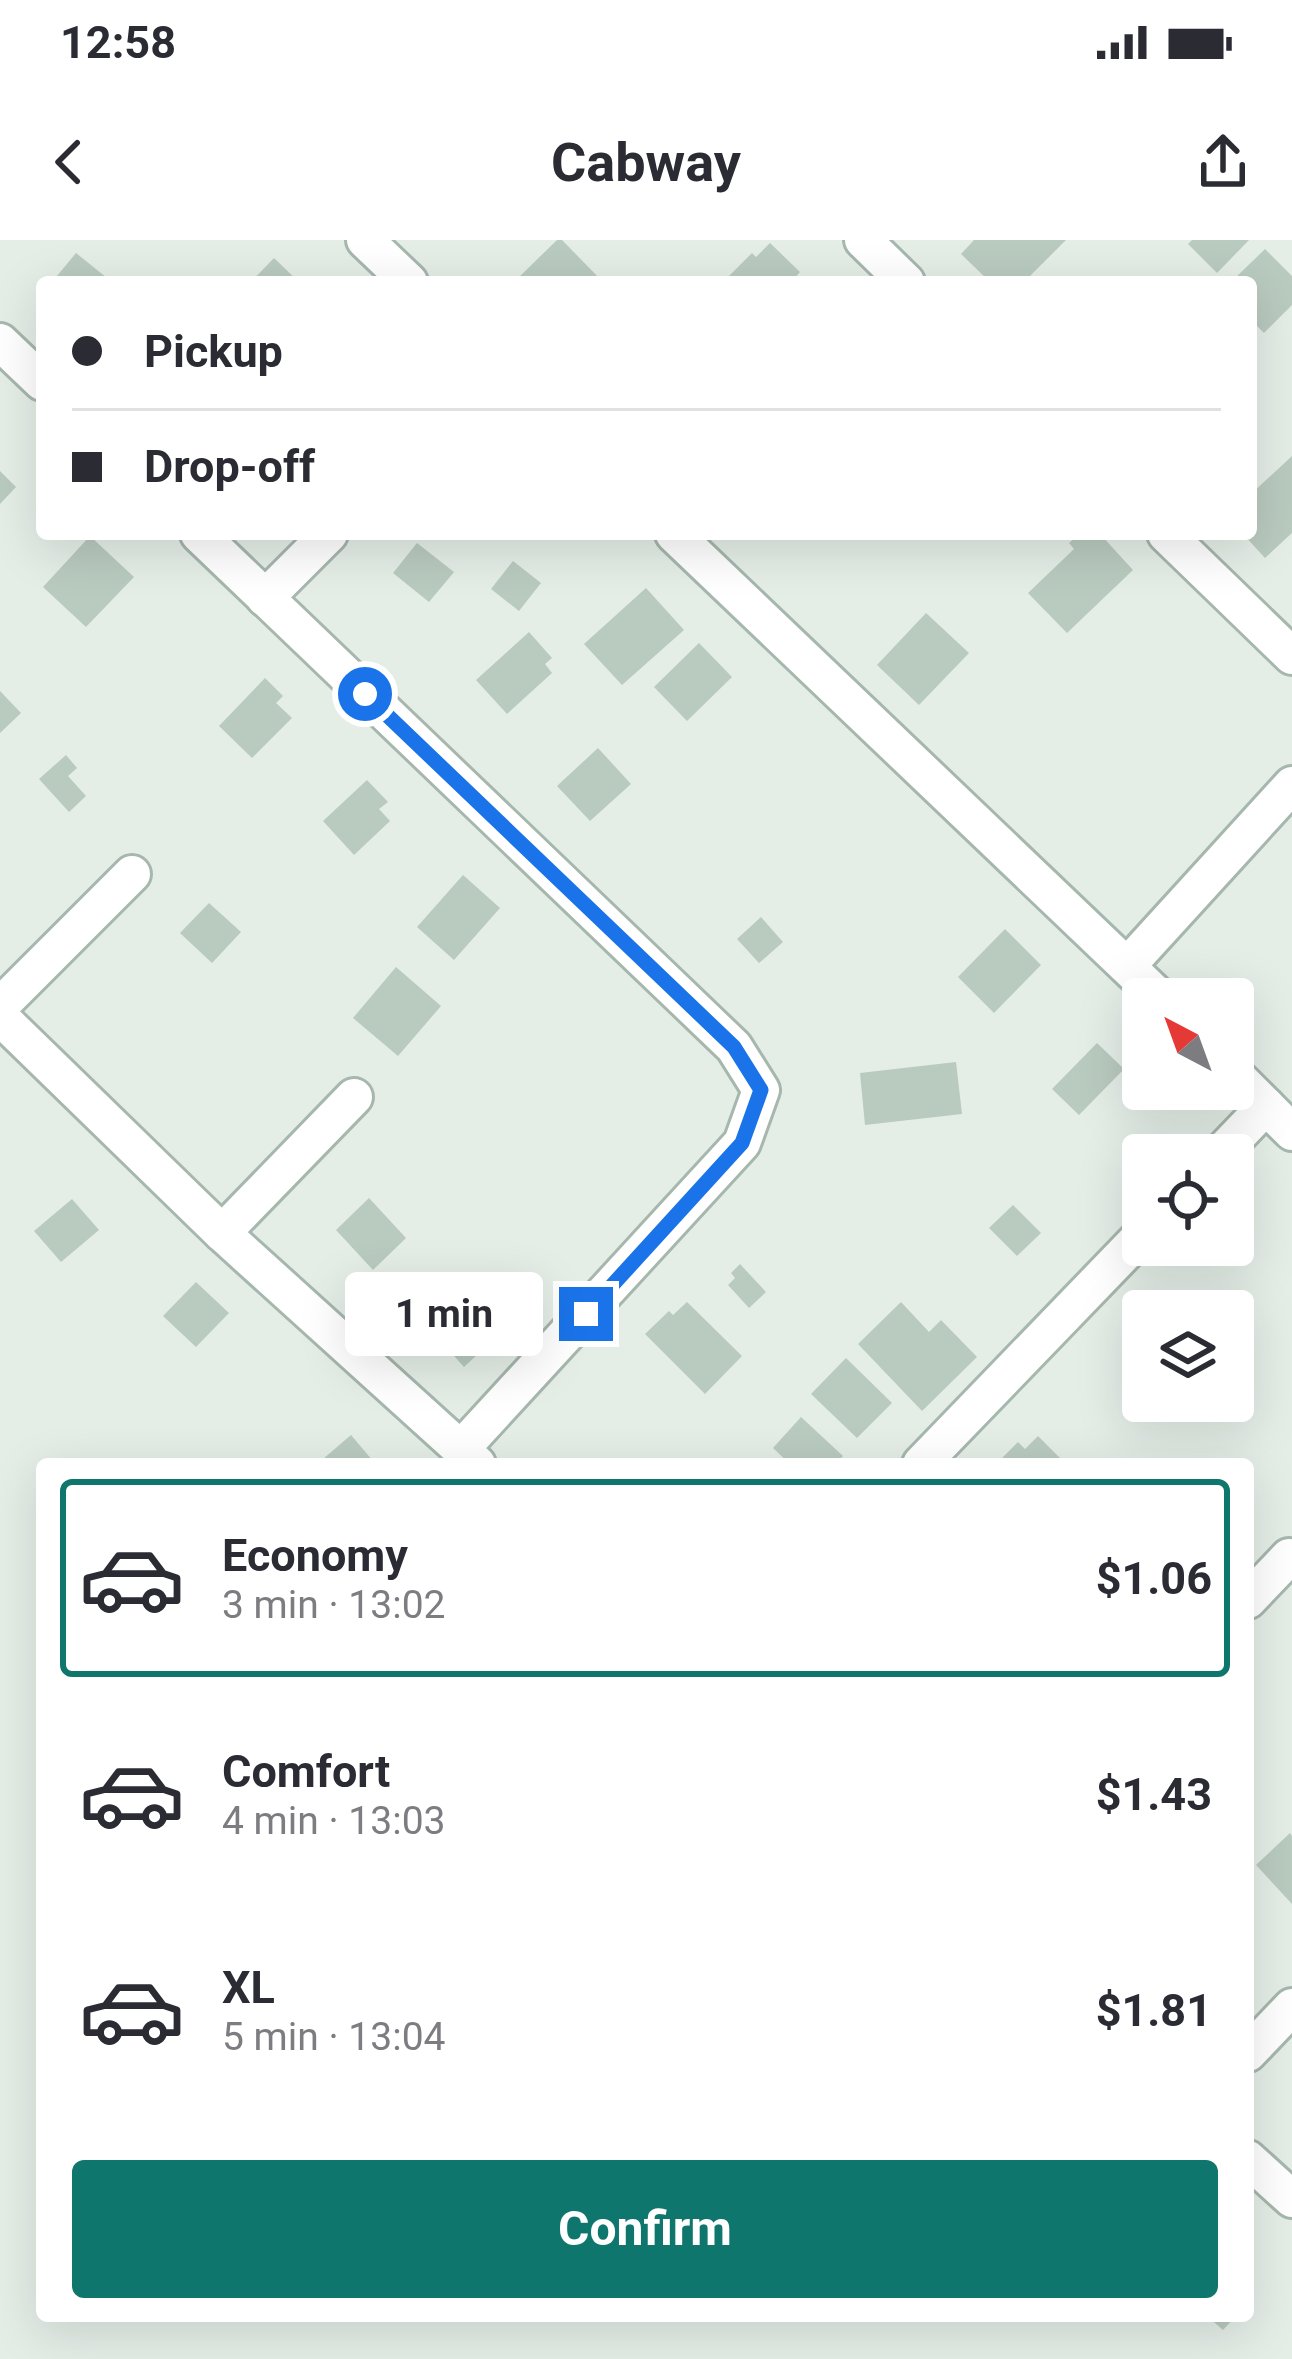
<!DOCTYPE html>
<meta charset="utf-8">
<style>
:root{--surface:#fff;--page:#f2f2f3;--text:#2b2b33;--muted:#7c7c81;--line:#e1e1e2;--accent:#0f766e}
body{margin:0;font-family:Roboto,sans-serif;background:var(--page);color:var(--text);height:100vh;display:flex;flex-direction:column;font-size:45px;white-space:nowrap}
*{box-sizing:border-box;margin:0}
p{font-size:39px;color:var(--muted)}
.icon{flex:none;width:66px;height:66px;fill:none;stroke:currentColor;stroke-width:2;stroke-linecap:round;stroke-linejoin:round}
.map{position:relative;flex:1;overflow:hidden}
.sheet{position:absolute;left:36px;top:1218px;width:1218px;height:864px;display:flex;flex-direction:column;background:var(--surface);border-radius:12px;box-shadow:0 12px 48px #0002}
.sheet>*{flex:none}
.top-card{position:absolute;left:36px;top:36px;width:1221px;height:264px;border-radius:12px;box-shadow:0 12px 48px #0002;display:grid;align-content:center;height:264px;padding:0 36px;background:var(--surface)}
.needle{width:78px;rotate:319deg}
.controls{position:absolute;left:1122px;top:738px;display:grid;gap:24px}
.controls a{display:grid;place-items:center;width:132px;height:132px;border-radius:12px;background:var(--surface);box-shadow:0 12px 48px #0002;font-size:60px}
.end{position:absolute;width:54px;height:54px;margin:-27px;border:15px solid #1a73e8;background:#fff;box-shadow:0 0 0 6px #fff}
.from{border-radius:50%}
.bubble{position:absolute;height:84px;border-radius:12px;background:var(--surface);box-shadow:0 12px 48px #0002;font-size:39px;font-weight:700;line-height:84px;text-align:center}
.top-card b{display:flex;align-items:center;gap:42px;height:114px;font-size:45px}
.top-card b+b{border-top:3px solid var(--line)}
.top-card i{width:30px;height:30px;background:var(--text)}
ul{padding:21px 0 0;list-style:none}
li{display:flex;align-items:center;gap:36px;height:198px;margin:0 24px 18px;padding:0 12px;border:6px solid transparent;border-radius:12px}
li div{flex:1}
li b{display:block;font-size:45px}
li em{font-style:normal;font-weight:700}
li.on{border-color:var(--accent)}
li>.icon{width:108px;height:108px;stroke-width:1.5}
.cta{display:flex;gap:24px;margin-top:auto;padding:24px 36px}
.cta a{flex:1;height:138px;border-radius:12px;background:var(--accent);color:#fff;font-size:48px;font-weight:700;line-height:138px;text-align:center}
.status{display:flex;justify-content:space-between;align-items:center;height:84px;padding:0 60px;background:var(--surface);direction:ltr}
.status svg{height:33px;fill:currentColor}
header{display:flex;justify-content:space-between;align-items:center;height:156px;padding:0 36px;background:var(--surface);font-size:54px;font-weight:700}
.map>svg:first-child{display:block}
.building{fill:#b9cabf}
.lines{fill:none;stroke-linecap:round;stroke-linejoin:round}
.minor-casing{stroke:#a6b7ad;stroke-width:42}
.minor{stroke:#fff;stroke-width:36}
.route{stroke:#1a73e8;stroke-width:15}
</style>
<div class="status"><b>12:58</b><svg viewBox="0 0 49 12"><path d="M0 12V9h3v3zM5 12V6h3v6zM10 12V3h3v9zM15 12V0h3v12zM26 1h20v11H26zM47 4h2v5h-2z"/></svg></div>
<header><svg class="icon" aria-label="back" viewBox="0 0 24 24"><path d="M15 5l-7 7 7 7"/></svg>Cabway<svg class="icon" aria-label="share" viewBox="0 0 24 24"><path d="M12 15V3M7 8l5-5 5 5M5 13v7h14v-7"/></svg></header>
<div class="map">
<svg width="1292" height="2119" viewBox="0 0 1292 2119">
<rect width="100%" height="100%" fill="#e4eee7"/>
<!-- building -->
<g class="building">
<path d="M557,0H562L603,42H514Z"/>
<path d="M974,0H1066L1024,42H990L961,14Z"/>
<path d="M1192,0H1249L1217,33L1188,4Z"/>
<path d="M770,3L800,32L791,42H723L752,13L756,17Z"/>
<path d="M1265,9L1292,36V65L1264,93L1251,80V42H1231Z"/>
<path d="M76,13L112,42H52Z"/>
<path d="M274,18L299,42H251Z"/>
<path d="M1292,216V293L1265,318L1243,294H1251V254Z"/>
<path d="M0,231L16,247L0,264Z"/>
<path d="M1079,294H1100L1133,330L1067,393L1028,353L1074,309L1069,303Z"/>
<path d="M90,296L134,337L86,387L43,347Z"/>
<path d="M417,303L454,332L429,362L393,333Z"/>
<path d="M513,321L541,343L519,371L491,349Z"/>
<path d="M646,348L684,390L622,445L584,404Z"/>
<path d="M926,373L969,413L919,465L877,425Z"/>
<path d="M529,392L552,418L545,424L552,433L507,474L476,440Z"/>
<path d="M699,403L732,437L687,481L654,447Z"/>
<path d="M265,438L283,456L276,463L292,478L252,518L219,486Z"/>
<path d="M0,451L21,473L0,493Z"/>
<path d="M598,508L631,544L590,581L557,546Z"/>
<path d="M66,515L77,528L68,536L86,556L69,572L39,539Z"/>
<path d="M367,540L388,562L379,569L390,581L354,615L323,581Z"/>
<path d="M463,635L500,668L454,720L417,687Z"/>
<path d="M209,663L241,692L212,723L180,693Z"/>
<path d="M761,677L783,702L759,723L737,699Z"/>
<path d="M1005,689L1041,725L994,773L958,737Z"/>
<path d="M396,727L441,766L398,816L353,778Z"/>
<path d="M1097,803L1124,829L1079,875L1052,849Z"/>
<path d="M956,822L962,874L865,885L860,833Z"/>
<path d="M369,958L406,998L373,1030L336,990Z"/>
<path d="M72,959L99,990L61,1022L34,991Z"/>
<path d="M1013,965L1041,993L1017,1016L989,988Z"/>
<path d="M740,1024L766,1052L749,1068L728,1045L735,1038L731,1033Z"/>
<path d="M196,1042L229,1073L196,1107L163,1076Z"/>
<path d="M448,1057L452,1062L457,1058L494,1099L464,1127L429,1088L435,1083L428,1075Z"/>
<path d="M687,1062L742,1116L705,1154L645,1094L669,1071L673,1075Z"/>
<path d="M901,1062L929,1092L941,1080L977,1117L922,1171L858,1104Z"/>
<path d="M846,1118L892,1163L857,1198L811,1154Z"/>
<path d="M801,1177L843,1216L836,1224H790L773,1208Z"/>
<path d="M351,1195L373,1221L369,1224H326L323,1219Z"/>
<path d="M1038,1196L1066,1224H996L1018,1202L1025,1209Z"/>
<path d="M1290,1593L1292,1596V1664L1256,1625Z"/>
<path d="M1207,2076H1236L1223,2090Z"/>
</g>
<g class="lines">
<defs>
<g id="minor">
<path d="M365,0L409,42"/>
<path d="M863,0L906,42"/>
<path d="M0,102L42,142"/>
<path d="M199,294L734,807L761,850L742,903L460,1210"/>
<path d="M674,294L1161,759"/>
<path d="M1166,294L1292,416"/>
<path d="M265,358L329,294"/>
<path d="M1128,725L1292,545"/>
<path d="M0,766L132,634"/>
<path d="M0,777L222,993L477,1224"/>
<path d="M1233,833L1292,892"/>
<path d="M1219,915L1266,866"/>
<path d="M222,993L354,857"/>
<path d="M921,1224L1143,994"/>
<path d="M1248,1360L1289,1317"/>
<path d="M1248,1813L1292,1767"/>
<path d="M1248,1919L1292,1959"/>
</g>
</defs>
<!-- minor casing -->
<use href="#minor" class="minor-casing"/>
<!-- minor -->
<use href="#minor" class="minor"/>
</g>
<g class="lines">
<!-- route -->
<path class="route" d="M365,454L734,807L761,850L742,903L586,1074"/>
</g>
</svg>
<div class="controls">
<a><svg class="needle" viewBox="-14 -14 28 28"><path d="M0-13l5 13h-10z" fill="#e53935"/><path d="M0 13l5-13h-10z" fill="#7c7c81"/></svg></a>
<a><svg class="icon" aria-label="locate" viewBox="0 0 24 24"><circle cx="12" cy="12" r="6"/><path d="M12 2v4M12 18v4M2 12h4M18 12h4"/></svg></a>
<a><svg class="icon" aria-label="layers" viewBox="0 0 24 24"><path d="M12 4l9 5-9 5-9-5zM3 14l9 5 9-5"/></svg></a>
</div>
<i class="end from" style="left:365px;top:454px"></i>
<i class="end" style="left:586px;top:1074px"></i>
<div class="bubble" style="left:345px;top:1032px;width:198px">1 min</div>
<div class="top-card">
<b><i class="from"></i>Pickup</b>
<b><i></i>Drop-off</b>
</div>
<section class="sheet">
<ul>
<li class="on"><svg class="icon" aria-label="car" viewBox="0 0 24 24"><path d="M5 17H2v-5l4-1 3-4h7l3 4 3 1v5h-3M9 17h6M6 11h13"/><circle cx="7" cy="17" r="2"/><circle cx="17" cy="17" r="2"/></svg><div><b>Economy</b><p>3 min · 13:02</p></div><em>$1.06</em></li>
<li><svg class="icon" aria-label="car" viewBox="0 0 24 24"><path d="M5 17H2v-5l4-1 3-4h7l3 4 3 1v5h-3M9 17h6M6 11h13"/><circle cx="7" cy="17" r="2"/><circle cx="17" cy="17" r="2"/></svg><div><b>Comfort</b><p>4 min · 13:03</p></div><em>$1.43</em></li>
<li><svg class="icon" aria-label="car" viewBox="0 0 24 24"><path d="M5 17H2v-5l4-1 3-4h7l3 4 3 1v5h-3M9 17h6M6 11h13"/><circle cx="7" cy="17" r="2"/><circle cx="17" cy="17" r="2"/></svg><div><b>XL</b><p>5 min · 13:04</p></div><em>$1.81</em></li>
</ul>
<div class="cta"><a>Confirm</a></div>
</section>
</div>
